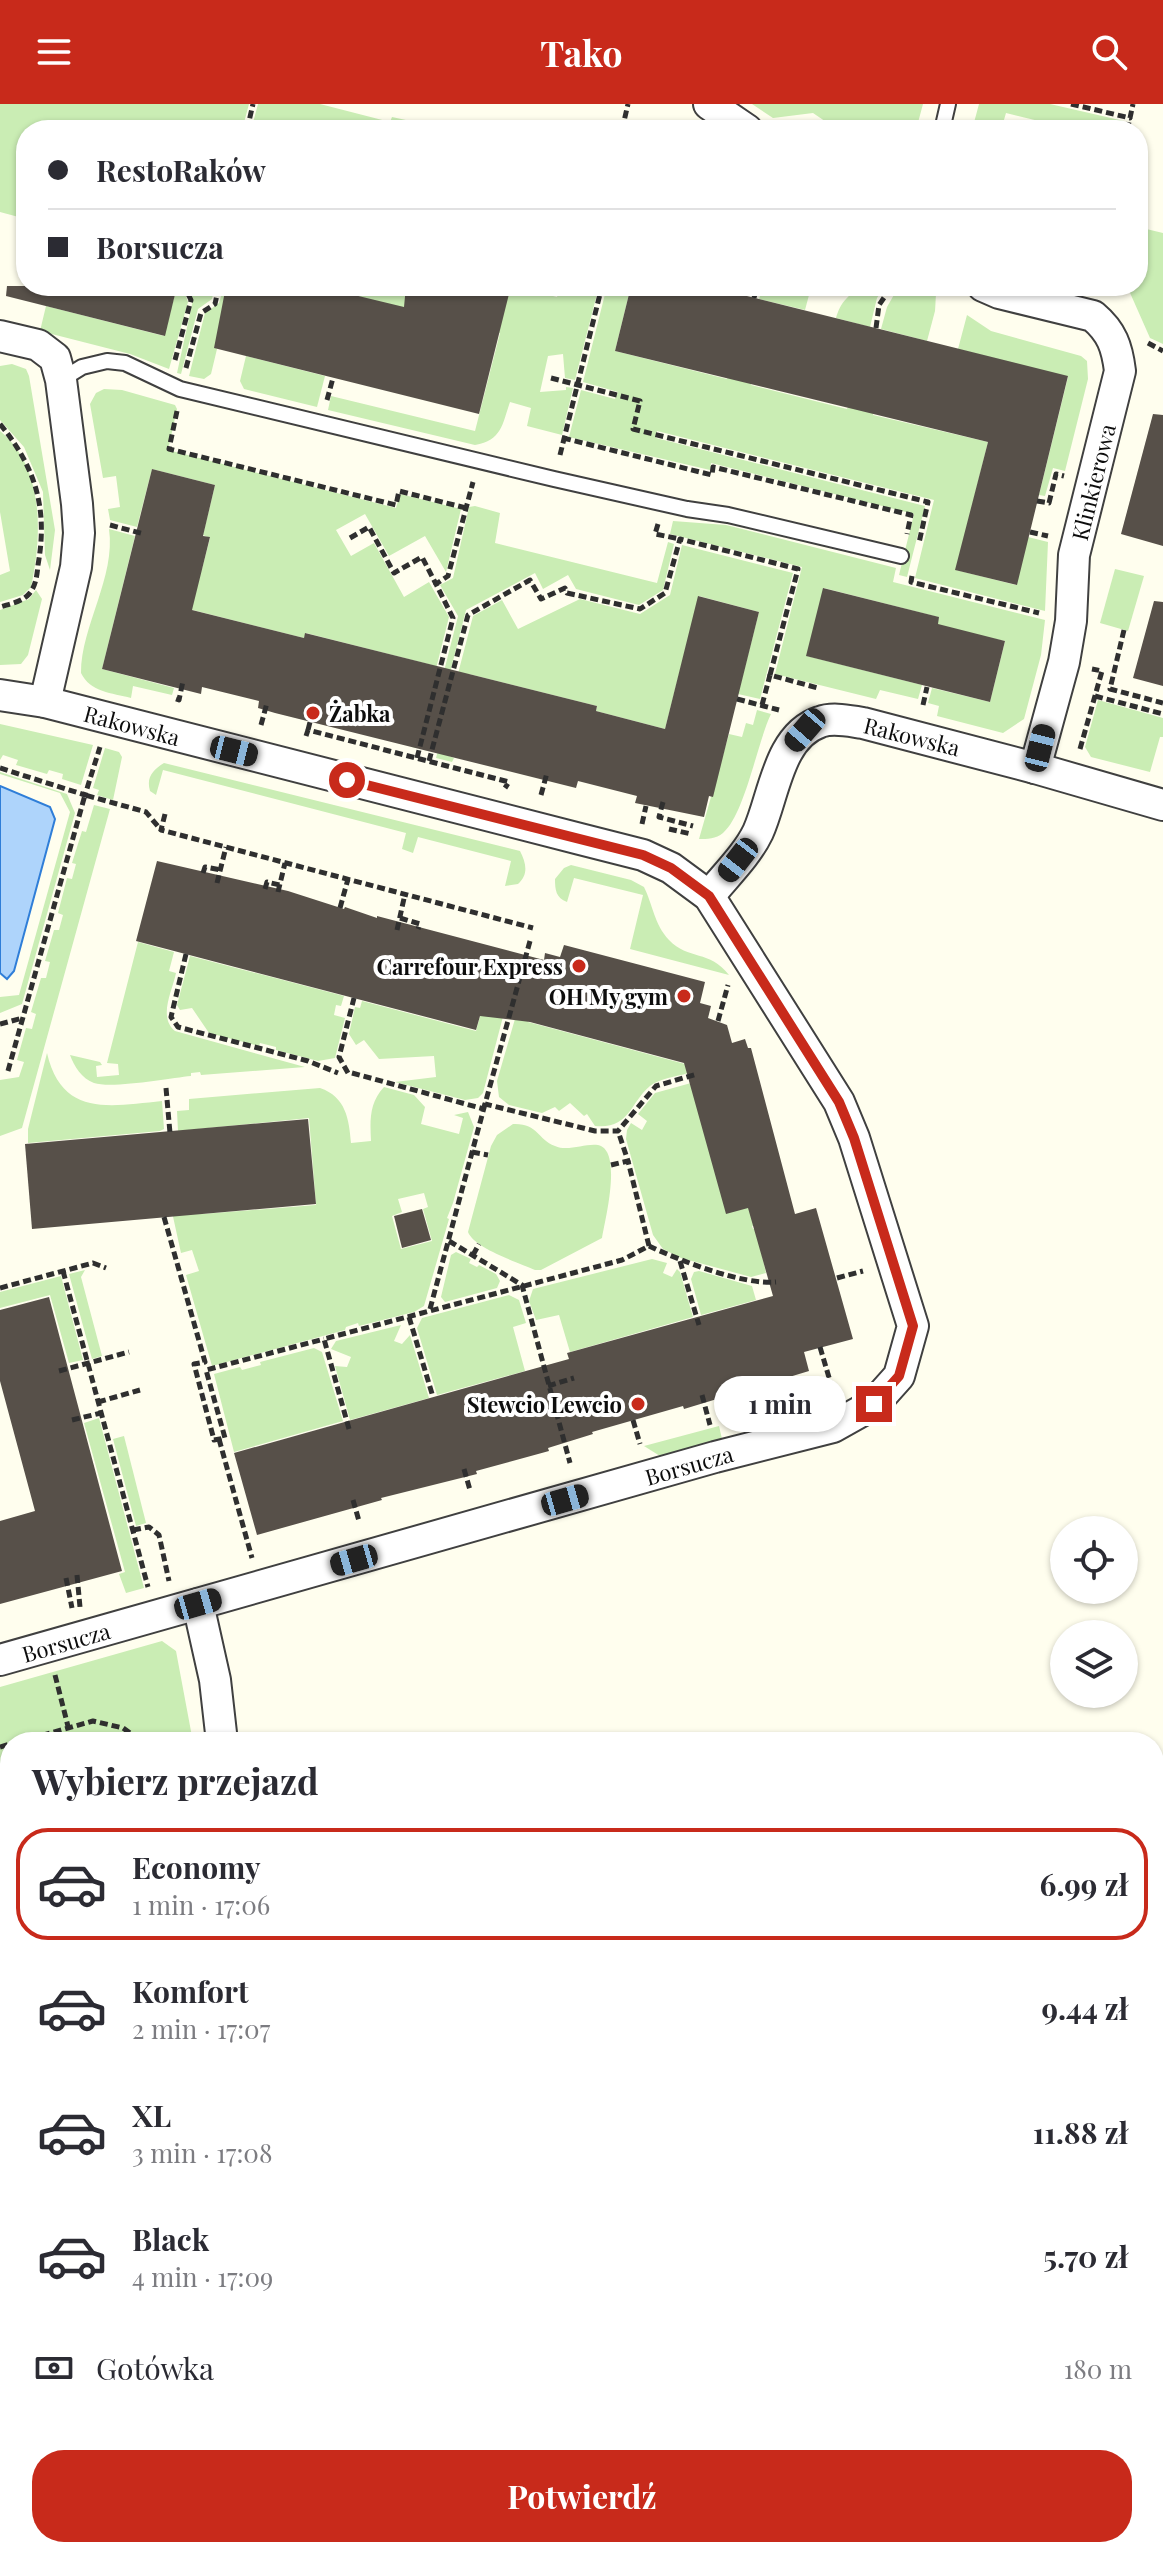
<!DOCTYPE html>
<html lang="pl">
<meta charset="utf-8">
<style>
:root{--surface:#fff;--page:#f2f2f3;--text:#2b2b33;--muted:#7c7c81;--line:#e1e1e2;--accent:#c82a1b}
body{margin:0;font-family:"Playfair Display",serif;background:var(--page);color:var(--text);height:100vh;display:flex;flex-direction:column;font-size:30px;white-space:nowrap}
*{box-sizing:border-box;margin:0}
p{font-size:26px;color:var(--muted)}
.icon{flex:none;width:44px;height:44px;fill:none;stroke:currentColor;stroke-width:2;stroke-linecap:round;stroke-linejoin:round}
.map{position:relative;flex:1;overflow:hidden}
.side{position:absolute;left:0px;top:1628px;width:1164px;height:826px;display:flex;flex-direction:column;background:var(--surface);border-radius:32px 32px 0 0;box-shadow:0 2px 6px #0004}
.side>*{flex:none}
.hud{position:absolute;left:16px;top:16px;width:1132px;height:176px;border-radius:32px;box-shadow:0 2px 6px #0004;display:grid;align-content:center;height:176px;padding:0 32px;background:var(--surface)}
.buttons{position:absolute;left:1050px;top:1412px;display:grid;gap:16px}
.buttons a{display:grid;place-items:center;width:88px;height:88px;border-radius:50%;background:var(--surface);box-shadow:0 2px 6px #0004;font-size:40px}
.end{position:absolute;width:36px;height:36px;margin:-18px;border:10px solid #c82a1b;background:#fff;box-shadow:0 0 0 4px #fff}
.from{border-radius:50%}
.bubble{position:absolute;height:56px;border-radius:28px;background:var(--surface);box-shadow:0 2px 6px #0004;font-size:26px;font-weight:700;line-height:56px;text-align:center}
.car{position:absolute;width:24px;height:48px;margin:-24px -12px;border-radius:10px;box-shadow:0 0 6px 2px #0007;background:linear-gradient(#222 24%,#8ab4d8 0 40%,#222 0 76%,#8ab4d8 0 86%,#222 0)}
.hud b{display:flex;align-items:center;gap:28px;height:76px;font-size:30px}
.hud b+b{border-top:2px solid var(--line)}
.hud i{width:20px;height:20px;background:var(--text)}
ul{padding:0;list-style:none}
li{display:flex;align-items:center;gap:24px;height:112px;margin:0 16px 12px;padding:0 16px;border:4px solid transparent;border-radius:32px}
li div{flex:1}
li b{display:block;font-size:30px}
li em{font-style:normal;font-weight:700}
li.current{border-color:var(--accent)}
li>.icon{width:72px;height:72px;stroke-width:1.5}
h2{padding:0 32px;font-size:36px;line-height:96px}
.pay{display:flex;align-items:center;gap:20px;height:88px;padding:0 32px;font-size:30px}
.pay p{margin-inline-start:auto}
.primary-button{display:flex;gap:16px;margin-top:auto;padding:16px 32px}
.primary-button a{flex:1;height:92px;border-radius:32px;background:var(--accent);color:#fff;font-size:32px;font-weight:700;line-height:92px;text-align:center}
header{display:flex;justify-content:space-between;align-items:center;height:104px;padding:0 32px;background:var(--accent);color:#fff;font-size:36px;font-weight:700}
.map>svg:first-child{display:block}
.green{fill:#caedb4;fill-rule:evenodd}
.forest{fill:#aadf92}
.water{fill:#aed4fb;stroke:#2f7ed8;stroke-width:2}
.building{fill:#575049}
.lines{fill:none;stroke-linecap:round;stroke-linejoin:round}
.service-casing{stroke:#404040;stroke-width:18}
.minor-casing{stroke:#404040;stroke-width:34}
.path{stroke:#2f2f2f;stroke-width:5;stroke-dasharray:8 4;stroke-linecap:butt}
.service{stroke:#fff;stroke-width:14}
.minor{stroke:#fff;stroke-width:30}
.rail{stroke:#c82a1b;stroke-width:6}
.route{stroke:#c82a1b;stroke-width:10}
.poi-dot{fill:#c82a1b;stroke:#fff;stroke-width:3}
.labels{text-anchor:middle;dominant-baseline:central;stroke-width:8;stroke-linejoin:round;paint-order:stroke}
.street-label{font-size:22px;fill:#0d0d0d;stroke:#fff}
.poi-label{font-size:22px;font-weight:bold;fill:#0d0d0d;stroke:#fff;text-anchor:end}
</style>
<header><svg class="icon" aria-label="menu" viewBox="0 0 24 24"><path d="M4 6h16M4 12h16M4 18h16"/></svg>Tako<svg class="icon" aria-label="search" viewBox="0 0 24 24"><circle cx="10" cy="10" r="6"/><path d="M15 15l6 6"/></svg></header>
<div class="map">
<svg width="1163" height="2453" viewBox="0 0 1163 2453">
<rect width="100%" height="100%" fill="#fffeee"/>
<!-- green -->
<g class="green">
<path d="M0,0H249L242,26H26V115L0,108Z"/>
<path d="M258,0H320L390,18L392,13L415,18L414,24L424,26H251Z"/>
<path d="M752,0H923L916,26H838L813,9L773,14Z"/>
<path d="M979,0H1050L1124,17L1122,26H1076L1006,9L1001,26H972Z"/>
<path d="M1138,123L1163,129V240L1150,234L1127,182H1138Z"/>
<path d="M177,182H182L188,198L169,265L130,250L40,227L46,202L164,232Z"/>
<path d="M188,182H215L212,195L198,205L181,270L177,269L193,196Z"/>
<path d="M224,182H230L215,242L217,245L211,270L204,275L189,272L205,209L219,199Z"/>
<path d="M317,182H512L557,193L561,182H599L575,276L565,274L563,250L548,252L540,288L566,286V283L573,284L562,331L527,322L531,304L510,298C502,321 502,336 475,341L328,306L331,292L475,327L500,229Z"/>
<path d="M607,182H631L615,247L727,275L729,270L752,276L751,281L847,305L849,300L874,306L873,311L988,338L956,466L1016,481L1028,433L1048,438L1045,507L915,474L934,396L657,327L656,334L925,402L907,473L899,471L914,410L711,359L710,366L569,333L581,286L615,295L618,288L583,278Z"/>
<path d="M763,182H817L809,191L805,206L759,195Z"/>
<path d="M862,182H885L877,194L870,223L836,214C841,197 848,192 862,182Z"/>
<path d="M899,182H924L936,190L935,207L927,237L881,225L887,203Z"/>
<path d="M967,211L991,227L1081,252L1087,257L1088,275L1065,367L1053,364L1045,392L1039,391L1068,273L958,245Z"/>
<path d="M246,252L325,272L317,303L244,285L240,277Z"/>
<path d="M12,260L26,265L29,272L55,426L50,466L45,451L43,388L24,343L0,316V262Z"/>
<path d="M104,285L122,286L175,301L177,305L168,346L396,404L400,390L461,405L446,468L425,432L389,452L365,410L336,426L351,452L374,439L404,493L429,478L449,513L416,644L412,643L432,561L306,529L304,534L181,503L202,465L210,434L203,431L215,381L152,365L137,423L110,416L108,405L120,403L116,372L103,374L90,300L96,289Z"/>
<path d="M0,327C45,364 42,432 31,483L23,491L0,498V471L10,467L0,408Z"/>
<path d="M475,402L500,409L495,439L657,479L668,438L674,440L663,486L639,501L576,485L568,471L543,485L535,469L466,506L430,647L424,646L458,512L440,481L453,474L469,403Z"/>
<path d="M673,417L726,421L896,464L893,478L1045,516L1041,551L1024,615L1003,629L937,612L939,602L928,599L932,584L990,598L1005,537L937,523L938,513L824,484L807,552L922,581L918,595L880,586L876,595L775,570L802,463L670,430Z"/>
<path d="M109,425L135,432L102,565L174,584L172,591L133,582L131,594C112,589 90,588 81,569C81,522 116,473 109,425Z"/>
<path d="M682,441L793,469L760,595L738,590L759,508L699,492L665,625L596,607L597,602L469,570L449,652L454,654L452,658L436,654L473,512L502,496L518,525L580,495L640,510L670,491Z"/>
<path d="M1115,465L1144,472L1128,527L1100,519Z"/>
<path d="M36,486L42,495L28,551L21,560L0,561V506L29,495Z"/>
<path d="M1098,596L1163,614V633H1160L1150,668L1091,653L1085,643Z"/>
<path d="M757,606L771,610C757,639 745,710 723,729C716,735 707,735 699,735L729,630L742,633L746,619L753,621Z"/>
<path d="M0,620L93,641L81,681L62,675L63,670L49,666L47,670L16,661L18,656L3,651L0,656Z"/>
<path d="M105,644L119,648L122,653L113,696L97,691L99,686L93,684Z"/>
<path d="M164,659L520,747C526,759 529,770 518,780L505,782L511,757L418,733L413,749L402,745L406,729L163,666L156,691L150,687C146,673 153,666 164,659Z"/>
<path d="M0,668L67,690L75,709L22,900L0,909V893L19,891L70,708L60,689L0,670Z"/>
<path d="M94,701L110,705L22,1024L0,1032V976L19,973L24,958L17,956L26,924L32,925L36,910L31,908L41,874H46L50,858L45,857L54,826H59L63,811L58,809L67,774L72,775L76,760L72,759L82,727L86,728Z"/>
<path d="M571,761L631,776L644,783C653,801 654,820 669,836C688,856 710,846 729,871L630,845L643,791L574,774L567,798C556,794 555,786 555,775L564,764Z"/>
<path d="M138,838L174,848L169,867L176,869C172,888 158,913 175,927L305,963L201,971L200,968L191,969V972C170,974 112,985 94,979C82,975 74,962 70,951L100,958L102,961L96,962L97,973L119,971L118,960L107,959Z"/>
<path d="M190,852L344,892L341,902L336,901L334,911L345,914L335,954L318,957L276,946V943L260,939L259,942L209,929L192,904L180,906L177,901Z"/>
<path d="M362,897L476,927L484,898L505,905L483,989L478,994L465,996L395,978L436,973L434,952L379,955L364,936L356,941L349,930L355,903L360,904Z"/>
<path d="M517,908L529,911L528,918L685,960L688,969C676,973 660,974 650,982C629,1000 630,1025 595,1022L587,1010L584,1012L570,999L559,1007L555,1003L542,1009L509,1001L499,993L497,977Z"/>
<path d="M47,949C62,1014 111,1002 162,997L164,1025L160,1027L28,1039V1025Z"/>
<path d="M691,979L794,1110L752,1122L753,1125H756L766,1169L751,1173L681,1154L663,1145L653,1131L626,1035L627,1026L631,1019L642,1026L647,1017L638,1010L655,989Z"/>
<path d="M384,983L414,991L425,1003L421,1020L459,1030L463,1014L454,1011L468,1008L474,1023L453,1099L447,1114L449,1115L424,1202L414,1208L359,1222L358,1219L346,1223L345,1226L212,1262L186,1171L199,1167L192,1146L181,1149L172,1108L202,1110L316,1101L309,1014L178,1027L177,1007L189,1006V995L320,984C346,993 349,1015 351,1039L371,1037C370,1017 369,999 384,983ZM424,1089L428,1103L423,1105L432,1137L401,1145L392,1112L402,1108L398,1095Z"/>
<path d="M513,1020C538,1019 537,1035 555,1042C568,1048 585,1039 598,1041C623,1046 605,1116 602,1134L541,1166H535C519,1159 474,1144 468,1128L491,1042L497,1031Z"/>
<path d="M456,1148L471,1155L469,1159L477,1163L479,1161L496,1170L500,1177L497,1184L445,1198L441,1193L451,1151Z"/>
<path d="M652,1155L667,1159L663,1169L672,1173L677,1165L680,1168L693,1213L570,1248L559,1211L536,1216L529,1197L533,1185Z"/>
<path d="M85,1166L81,1173L102,1252L92,1255L69,1170Z"/>
<path d="M699,1167L752,1182L756,1196L701,1211L691,1175L694,1168Z"/>
<path d="M61,1172L83,1256L69,1259L50,1191L0,1204V1188Z"/>
<path d="M509,1191L519,1196L526,1219L513,1223L525,1267L437,1291L417,1224L422,1214Z"/>
<path d="M401,1221L394,1237L402,1240L410,1231L429,1294L350,1316L335,1262L347,1263L351,1253L331,1245L336,1237Z"/>
<path d="M314,1244L322,1248L343,1317L234,1348L214,1270L240,1263L242,1266L261,1261L260,1258Z"/>
<path d="M99,1314L144,1484L126,1489L119,1470L125,1468L84,1319Z"/>
<path d="M719,1322L722,1335L660,1352L644,1342Z"/>
<path d="M124,1332L146,1419L136,1422L113,1335Z"/>
<path d="M162,1537L176,1547L193,1638H10V2444H106L103,2453H0V1583Z"/>
</g>
<!-- forest -->
<g class="forest">
<path d="M1163,2006V2226L1154,2260V2040Z"/>
<path d="M1018,2444H1106L1103,2453H1016Z"/>
</g>
<!-- water -->
<path class="water" d="M0,682L50,703L55,715L14,867L7,875L0,869Z"/>
<!-- building -->
<g class="building">
<path d="M7,182H177L165,232L6,192Z"/>
<path d="M226,182H317L404,203L406,182H511L479,310L214,244Z"/>
<path d="M631,182H707L1068,272L1017,481L955,466L988,338L615,247Z"/>
<path d="M1153,310L1163,311V442L1121,430Z"/>
<path d="M152,365L215,381L203,432L210,433L192,506L304,534L305,529L597,602L596,607L665,625L698,492L759,508L713,693L709,692L704,713L635,699L637,692L578,677L576,684L275,609L258,604L259,597L202,583L201,590L102,565Z"/>
<path d="M823,484L939,513L938,520L1005,537L990,598L806,552Z"/>
<path d="M1154,497L1163,498V582L1133,574Z"/>
<path d="M157,757L288,787L344,805L345,803L377,814V812L544,856L545,849L560,853L564,841L705,878L700,899L711,902L708,914L727,921L732,939L745,935L748,944H751L795,1110L816,1104L853,1235L804,1248L809,1267L684,1305L683,1302L592,1328L593,1330L548,1344L549,1347L476,1367L477,1370L381,1394L382,1396L257,1431L234,1349L569,1255L567,1249L773,1192L748,1104L726,1110L684,959L530,918L480,912L476,926L136,837Z"/>
<path d="M308,1015L316,1100L32,1125L25,1040Z"/>
<path d="M422,1105L431,1136L402,1144L394,1112Z"/>
<path d="M49,1193L122,1467L0,1500V1417L35,1407L0,1277V1206Z"/>
</g>
<g class="lines">
<defs>
<g id="service">
<path d="M942,26L948,0"/>
<path d="M61,276L82,263L107,257L125,259L180,285L554,375L687,405L728,411L901,452"/>
</g>
<g id="minor">
<path d="M709,0L747,26"/>
<path d="M983,182L999,189L1093,212C1112,228 1117,243 1120,267L1074,451L1071,517L1064,558L1035,664"/>
<path d="M0,232L38,241L55,254L61,276L77,400L79,429L76,463L45,598"/>
<path d="M0,591L45,598L580,735L643,751L671,764L709,792L839,998L854,1034L913,1222L899,1272L874,1300L833,1323L715,1353L0,1556"/>
<path d="M709,792C725,772 747,751 758,728C774,693 778,632 820,618C833,613 849,617 863,619L1035,664L1163,701"/>
<path d="M198,1500L215,1576L222,1638"/>
<path d="M1154,1842L1163,1809"/>
<path d="M985,2453L987,2444"/>
</g>
</defs>
<!-- service casing -->
<use href="#service" class="service-casing"/>
<!-- minor casing -->
<use href="#minor" class="minor-casing"/>
<!-- path -->
<g class="path">
<path d="M1071,0L1130,14L1133,0"/>
<path d="M247,26L253,0"/>
<path d="M622,26L628,0"/>
<path d="M1127,26L1130,14"/>
<path d="M754,194L757,182"/>
<path d="M876,224L879,201L892,182"/>
<path d="M1148,239L1163,247"/>
<path d="M175,256L191,196L184,182"/>
<path d="M186,264L201,209L215,200L219,182"/>
<path d="M551,274L640,297L633,325L928,398L919,439"/>
<path d="M327,296L333,274"/>
<path d="M177,307L169,345L396,401L399,387L466,404"/>
<path d="M0,320C36,364 48,405 38,461C37,471 36,482 29,490C22,498 9,500 0,503"/>
<path d="M563,334L712,371L713,363L911,411L907,430"/>
<path d="M560,351L602,182"/>
<path d="M1037,397L1049,399L1056,370L1064,372"/>
<path d="M658,420L655,430L680,435"/>
<path d="M110,421L144,430"/>
<path d="M1030,428L1048,432"/>
<path d="M350,434L369,423L394,469L422,453L436,480"/>
<path d="M912,472L911,478L1039,509"/>
<path d="M1124,526L1110,585L1163,599"/>
<path d="M1095,592L1163,610"/>
<path d="M176,595L179,596L183,577"/>
<path d="M737,595L779,606"/>
<path d="M762,601L770,571"/>
<path d="M923,601L927,583"/>
<path d="M261,621L267,599"/>
<path d="M308,626L310,618"/>
<path d="M306,632L308,626L509,678L505,684"/>
<path d="M1080,645L1102,567L1092,565"/>
<path d="M417,654L453,514L436,480L448,472L473,378"/>
<path d="M429,657L468,511L530,476L541,495L565,484L567,489L640,505L665,489L680,435L798,465L770,571L818,584"/>
<path d="M0,664L85,691L100,643"/>
<path d="M541,691L547,669"/>
<path d="M663,698L659,713L693,722"/>
<path d="M165,710L161,726L533,824"/>
<path d="M642,720L646,702"/>
<path d="M669,725L691,730"/>
<path d="M203,769L205,763L221,766"/>
<path d="M217,779L226,743"/>
<path d="M265,785L267,778L280,781"/>
<path d="M278,788L285,759"/>
<path d="M340,804L348,775"/>
<path d="M400,814L420,820L418,825"/>
<path d="M397,826L405,790"/>
<path d="M530,837L485,1000L595,1027H618L656,982L697,970"/>
<path d="M186,850L171,913L178,923L308,957L338,969"/>
<path d="M718,917L728,881"/>
<path d="M0,920L23,914"/>
<path d="M8,967L85,691L146,708L161,726"/>
<path d="M348,969L339,953L354,894"/>
<path d="M352,969L484,1005"/>
<path d="M166,984L170,1029"/>
<path d="M472,1048L488,1051"/>
<path d="M611,1061L628,1057L618,1027"/>
<path d="M164,1113L205,1258L194,1260L214,1336L225,1334L206,1266L324,1235"/>
<path d="M449,1137L522,1181L570,1359"/>
<path d="M649,1142C681,1157 742,1181 776,1178"/>
<path d="M473,1151L479,1140"/>
<path d="M680,1157L699,1221"/>
<path d="M63,1167L148,1483"/>
<path d="M837,1174L863,1167"/>
<path d="M0,1184L93,1159L106,1164"/>
<path d="M430,1205L485,1000"/>
<path d="M409,1213L433,1293"/>
<path d="M820,1243L833,1287"/>
<path d="M59,1267L129,1248"/>
<path d="M789,1273L795,1297"/>
<path d="M548,1282L574,1274"/>
<path d="M756,1282L762,1307"/>
<path d="M735,1288L742,1312"/>
<path d="M702,1291L710,1321"/>
<path d="M98,1298L140,1286"/>
<path d="M72,1316L101,1309"/>
<path d="M633,1316L640,1340"/>
<path d="M349,1325L324,1235L622,1156L649,1142L628,1057"/>
<path d="M219,1335L252,1454"/>
<path d="M464,1365L470,1386"/>
<path d="M353,1396L359,1417"/>
<path d="M133,1426L149,1423L159,1431L169,1477"/>
<path d="M77,1471L80,1503"/>
<path d="M66,1474L72,1504"/>
<path d="M55,1571L72,1638"/>
<path d="M19,1638L93,1617L123,1624L143,1638"/>
<path d="M0,1643L10,1640"/>
<path d="M0,1946L10,1919"/>
<path d="M0,2011L10,2038"/>
<path d="M1154,2089L1163,2058"/>
<path d="M0,2153L10,2150"/>
<path d="M330,2444L355,2453"/>
<path d="M682,2444L702,2453"/>
<path d="M321,2453L324,2444"/>
<path d="M460,2453L464,2444"/>
<path d="M591,2453L594,2444"/>
<path d="M779,2453L782,2444"/>
<path d="M917,2453L920,2444"/>
<path d="M1054,2453L1056,2444"/>
</g>
<!-- service -->
<use href="#service" class="service"/>
<!-- minor -->
<use href="#minor" class="minor"/>
<!-- rail -->
<path class="rail" d="M1161,2453L1163,2445"/>
</g>
<g class="lines">
<!-- route -->
<path class="route" d="M347,676L643,751L671,764L709,792L839,998L854,1034L913,1222L899,1272L874,1300"/>
</g>
<!-- markers -->
<g class="poi-dot">
<circle cx="313" cy="609" r="8"/>
<circle cx="579" cy="862" r="8"/>
<circle cx="684" cy="892" r="8"/>
<circle cx="638" cy="1300" r="8"/>
</g>
<g class="labels">
<!-- street labels -->
<g class="street-label">
<text transform="translate(1093 378) rotate(-76)">Klinkierowa</text>
<text transform="translate(132 621) rotate(15)">Rakowska</text>
<text transform="translate(912 632) rotate(14)">Rakowska</text>
<text transform="translate(689 1361) rotate(-16)">Borsucza</text>
<text transform="translate(66 1538) rotate(-16)">Borsucza</text>
</g>
<!-- poi labels -->
<g class="poi-label">
<text x="329" y="609" text-anchor="start">Żabka</text>
<text x="563" y="862">Carrefour Express</text>
<text x="668" y="892">OH My gym</text>
<text x="622" y="1300">Stewcio Lewcio</text>
</g>
</g>
</svg>
<div class="buttons">
<a><svg class="icon" aria-label="locate" viewBox="0 0 24 24"><circle cx="12" cy="12" r="6"/><path d="M12 2v4M12 18v4M2 12h4M18 12h4"/></svg></a>
<a><svg class="icon" aria-label="layers" viewBox="0 0 24 24"><path d="M12 4l9 5-9 5-9-5zM3 14l9 5 9-5"/></svg></a>
</div>
<i class="end from" style="left:347px;top:676px"></i>
<i class="end" style="left:874px;top:1300px"></i>
<div class="bubble" style="left:714px;top:1272px;width:132px">1 min</div>
<i class="car" style="left:805px;top:626px;rotate:221deg"></i>
<i class="car" style="left:1040px;top:644px;rotate:14deg"></i>
<i class="car" style="left:234px;top:647px;rotate:104deg"></i>
<i class="car" style="left:738px;top:756px;rotate:218deg"></i>
<i class="car" style="left:565px;top:1396px;rotate:74deg"></i>
<i class="car" style="left:354px;top:1456px;rotate:254deg"></i>
<i class="car" style="left:198px;top:1500px;rotate:74deg"></i>
<div class="hud">
<b><i class="from"></i>RestoRaków</b>
<b><i></i>Borsucza</b>
</div>
<section class="side">
<h2>Wybierz przejazd</h2>
<ul>
<li class="current"><svg class="icon" aria-label="car" viewBox="0 0 24 24"><path d="M5 17H2v-5l4-1 3-4h7l3 4 3 1v5h-3M9 17h6M6 11h13"/><circle cx="7" cy="17" r="2"/><circle cx="17" cy="17" r="2"/></svg><div><b>Economy</b><p>1 min · 17:06</p></div><em>6.99 zł</em></li>
<li><svg class="icon" aria-label="car" viewBox="0 0 24 24"><path d="M5 17H2v-5l4-1 3-4h7l3 4 3 1v5h-3M9 17h6M6 11h13"/><circle cx="7" cy="17" r="2"/><circle cx="17" cy="17" r="2"/></svg><div><b>Komfort</b><p>2 min · 17:07</p></div><em>9.44 zł</em></li>
<li><svg class="icon" aria-label="car" viewBox="0 0 24 24"><path d="M5 17H2v-5l4-1 3-4h7l3 4 3 1v5h-3M9 17h6M6 11h13"/><circle cx="7" cy="17" r="2"/><circle cx="17" cy="17" r="2"/></svg><div><b>XL</b><p>3 min · 17:08</p></div><em>11.88 zł</em></li>
<li><svg class="icon" aria-label="car" viewBox="0 0 24 24"><path d="M5 17H2v-5l4-1 3-4h7l3 4 3 1v5h-3M9 17h6M6 11h13"/><circle cx="7" cy="17" r="2"/><circle cx="17" cy="17" r="2"/></svg><div><b>Black</b><p>4 min · 17:09</p></div><em>5.70 zł</em></li>
</ul>
<div class="pay"><svg class="icon" aria-label="cash" viewBox="0 0 24 24"><path d="M3 7h18v10H3z"/><circle cx="12" cy="12" r="2"/></svg>Gotówka<p>180 m</p></div>
<div class="primary-button"><a>Potwierdź</a></div>
</section>
</div>
